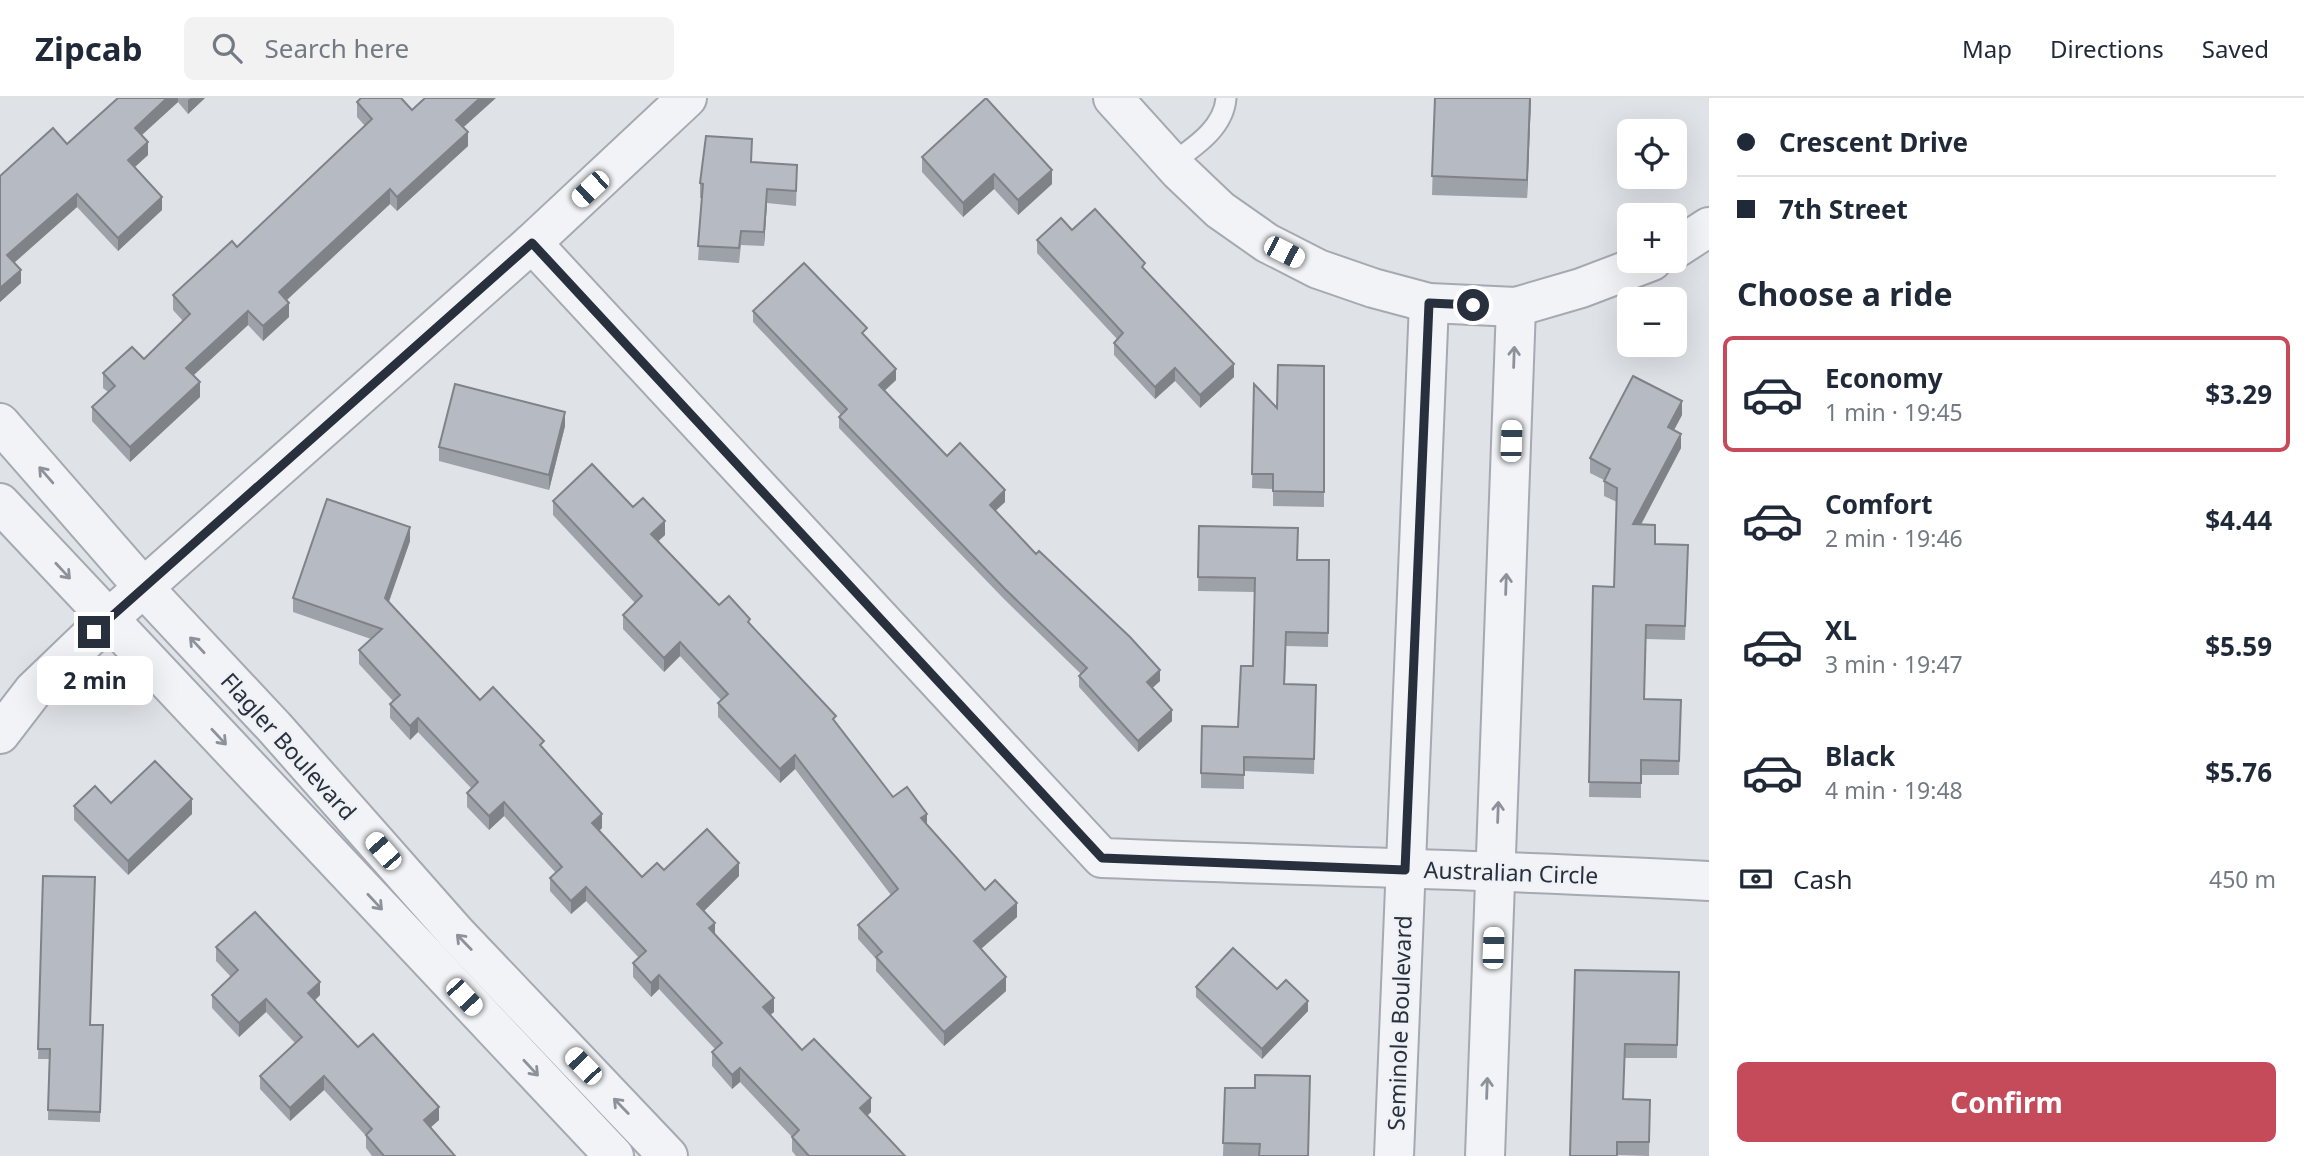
<!DOCTYPE html>
<meta charset="utf-8">
<style>
:root{--surface:#fff;--page:#f2f2f3;--text:#1f2937;--muted:#747a83;--line:#e0e1e3;--accent:#c54b5a}
body{margin:0;font-family:"Noto Sans",sans-serif;background:var(--page);color:var(--text);height:100vh;display:flex;flex-direction:column;font-size:26px;white-space:nowrap}
*{box-sizing:border-box;margin:0}
p{font-size:23px;color:var(--muted)}
.icon{flex:none;width:38px;height:38px;fill:none;stroke:currentColor;stroke-width:2;stroke-linecap:round;stroke-linejoin:round}
.map{position:relative;flex:1;overflow:hidden}
.details{display:flex;flex-direction:column;background:var(--surface);width:595px}
.details>*{flex:none}
.top-card{display:grid;align-content:center;height:154px;padding:0 28px;background:var(--surface)}
.buttons{position:absolute;left:1617px;top:21px;display:grid;gap:14px}
.buttons a{display:grid;place-items:center;width:70px;height:70px;border-radius:10px;background:var(--surface);box-shadow:0 7px 28px #0002;font-size:35px}
.end{position:absolute;width:32px;height:32px;margin:-16px;border:9px solid #29303d;background:#fff;box-shadow:0 0 0 4px #fff}
.from{border-radius:50%}
.bubble{position:absolute;height:49px;border-radius:10px;background:var(--surface);box-shadow:0 7px 28px #0002;font-size:23px;font-weight:700;line-height:49px;text-align:center}
.car{position:absolute;width:21px;height:42px;margin:-21px -10px;border-radius:9px;box-shadow:0 0 5px 2px #0007;background:linear-gradient(#fff 24%,#345 0 40%,#fff 0 76%,#345 0 86%,#fff 0)}
.top-card b{display:flex;align-items:center;gap:24px;height:66px;font-size:26px}
.top-card b+b{border-top:2px solid var(--line)}
.top-card i{width:18px;height:18px;background:var(--text)}
ul{padding:0;list-style:none}
li{display:flex;align-items:center;gap:21px;height:116px;margin:0 14px 10px;padding:0 14px;border:4px solid transparent;border-radius:10px}
li div{flex:1}
li b{display:block;font-size:26px}
li em{font-style:normal;font-weight:700}
li.on{border-color:var(--accent)}
li>.icon{width:63px;height:63px;stroke-width:1.5}
h2{padding:0 28px;font-size:32px;line-height:84px}
.pay{display:flex;align-items:center;gap:18px;height:77px;padding:0 28px;font-size:26px}
.pay p{margin-inline-start:auto}
.primary-button{display:flex;gap:14px;margin-top:auto;padding:14px 28px}
.primary-button a{flex:1;height:80px;border-radius:10px;background:var(--accent);color:#fff;font-size:28px;font-weight:700;line-height:80px;text-align:center}
header{display:flex;align-items:center;gap:42px;box-sizing:border-box;height:98px;padding:0 35px;background:var(--surface);border-bottom:2px solid var(--line)}
header strong{font-size:33px}
nav{display:flex;gap:38px;margin-inline-start:auto;font-size:24px}
.search{width:490px;height:63px;background:var(--page);display:flex;align-items:center;gap:18px;box-sizing:border-box;padding:0 24px;border-radius:10px;color:var(--muted);font-size:26px}
main{display:flex;flex:1;min-height:0}
.map>svg:first-child{display:block}
.lines{fill:none;stroke-linecap:round;stroke-linejoin:round}
.service-casing{stroke:#a5a9b1;stroke-width:23}
.minor-casing{stroke:#a5a9b1;stroke-width:42}
.service{stroke:#f1f3f6;stroke-width:19}
.minor{stroke:#f1f3f6;stroke-width:38}
.wall{fill:#9da1a8}
.shaded-wall{fill:#7f8388}
.building{fill:#b6bbc3;stroke:#7f8388;stroke-width:2}
.oneway{stroke:#8d929a}
.route{stroke:#29303d;stroke-width:9}
.labels{text-anchor:middle;dominant-baseline:central;stroke-width:5;stroke-linejoin:round;paint-order:stroke}
.street-label{font-size:23px;fill:#29303d;stroke:#eef1f5}
</style>
<header>
<strong>Zipcab</strong>
<div class="search"><svg class="icon" aria-label="search" viewBox="0 0 24 24"><circle cx="10" cy="10" r="6"/><path d="M15 15l6 6"/></svg>Search here</div>
<nav><a>Map</a><a>Directions</a><a>Saved</a></nav>
</header>
<main>
<div class="map">
<svg width="1709" height="1058" viewBox="0 0 1709 1058">
<rect width="100%" height="100%" fill="#dfe2e7"/>
<g class="lines">
<defs>
<path id="service" d="M1172,65C1194,49 1224,30 1226,0"/>
<g id="minor">
<path d="M1113,0L1179,73L1220,112L1267,145L1318,171L1373,190L1429,205L1516,209L1581,190L1652,163"/>
<path d="M532,145L1102,760C1305,768 1507,772 1709,783"/>
<path d="M1675,151L1709,129"/>
<path d="M0,325L144,490L275,630L456,835L668,1058"/>
<path d="M0,405L614,1058"/>
<path d="M0,636L33,593L108,521L532,145L687,0"/>
<path d="M1394,1058L1429,205"/>
<path d="M1485,1058L1516,209"/>
</g>
</defs>
<!-- service casing -->
<use href="#service" class="service-casing"/>
<!-- minor casing -->
<use href="#minor" class="minor-casing"/>
<!-- service -->
<use href="#service" class="service"/>
<!-- minor -->
<use href="#minor" class="minor"/>
</g>
<!-- wall -->
<g class="wall">
<path d="M118,0H205L188,16L178,4L142,37L148,57L135,69L162,112L118,153L77,109L14,165L21,185L0,204V78L67,46Z"/>
<path d="M1435,0H1531L1527,100L1432,97Z"/>
<path d="M357,4L412,12L464,30L468,48L397,113L390,106L287,202L289,219L263,243L248,227L194,277L200,299L130,364L92,323V309L108,294L103,290V275L144,261L183,223L173,212V197L237,149L365,28L357,19Z"/>
<path d="M752,56V64L797,81L796,108L767,105L764,148L741,147L739,165L698,162L702,100H700V85Z"/>
<path d="M922,59L1052,86L1018,117L994,91L963,119L922,74Z"/>
<path d="M1072,132L1145,173L1234,279L1200,310L1175,283L1155,301L1114,257V245L1117,241L1037,155V142Z"/>
<path d="M753,213L867,240L896,282L884,293L947,358L1005,404L995,413L1160,583L1152,590L1172,623L1138,654L1079,589V578L1081,576L1004,501L839,330V319L841,317L753,224Z"/>
<path d="M1324,268V409L1273,408V391L1252,390L1254,286L1277,310Z"/>
<path d="M1682,317L1674,332L1681,350L1641,427L1655,446L1688,461L1685,542L1646,541L1644,601L1681,602L1679,677H1641V700L1589,699L1593,488L1614,489L1617,404L1604,398V382L1590,375V360Z"/>
<path d="M565,328L549,392L439,363V349Z"/>
<path d="M553,403L633,409L665,437L658,443L719,507L750,527L836,625L893,699L927,727L985,792L1017,819L981,851L1006,893L944,948L876,873V861L858,841V827L891,797L795,671L780,685L718,619V605L721,602L680,558L664,574L623,531V517L635,505L553,417Z"/>
<path d="M1199,428L1297,462H1329L1328,549L1286,548L1285,586L1316,587L1314,676L1244,673V691L1201,690V675L1238,629L1253,568L1255,494L1198,493Z"/>
<path d="M410,443L389,504L480,602L544,652L602,730L599,733L642,779L664,772L739,778L704,813L715,836L774,914L770,917L802,952L871,1014L867,1018L905,1058H796L792,1053V1039L740,984L732,991L712,968V954L715,951L659,891L651,899L633,879V865L639,860L586,803L571,816L550,793V780L556,775L504,718L489,732L467,709V695L472,691L418,634L410,642L390,620V606L393,603L359,566V552L371,541L293,514V500Z"/>
<path d="M111,705L192,716L128,777L74,722V708Z"/>
<path d="M43,778L90,927H103L100,1024L48,1022L49,961H38Z"/>
<path d="M216,849L320,897L315,902L358,949L439,1022L430,1030L455,1058H372L366,1050V1038L324,992L290,1023L260,991V978L295,945L266,914L239,939L212,910V897L231,879L216,863Z"/>
<path d="M1575,872L1679,874L1677,960H1625L1623,1001L1650,1002L1649,1058L1617,1057Z"/>
<path d="M1196,889L1277,891L1308,913L1262,961L1196,899Z"/>
<path d="M1225,990L1308,1058H1223Z"/>
</g>
<!-- shaded-wall -->
<g class="shaded-wall">
<path d="M167,0H178V4L135,43V30Z"/>
<path d="M191,0H205L188,16V2Z"/>
<path d="M480,0H496L456,36V22Z"/>
<path d="M1530,0H1531L1527,100V82Z"/>
<path d="M468,34V48L397,113V99Z"/>
<path d="M148,44V57L128,75V62Z"/>
<path d="M1052,72V86L1018,117V102Z"/>
<path d="M994,76V91L963,119V105Z"/>
<path d="M390,91V106L279,209V194Z"/>
<path d="M767,91V105L764,148V134Z"/>
<path d="M77,96V109L7,171V157Z"/>
<path d="M162,99V112L118,153V140Z"/>
<path d="M21,172V185L0,204V190Z"/>
<path d="M289,205V219L263,243V228Z"/>
<path d="M248,213V227L186,284V270Z"/>
<path d="M1234,266V279L1200,310V297Z"/>
<path d="M1175,270V283L1155,301V289Z"/>
<path d="M896,271V282L879,298V287Z"/>
<path d="M200,284V299L130,364V349Z"/>
<path d="M1682,303V317L1668,343V329Z"/>
<path d="M565,314V328L549,392V377Z"/>
<path d="M1681,336V350L1633,441V426Z"/>
<path d="M1005,392V404L990,418V407Z"/>
<path d="M665,423V437L651,450V436Z"/>
<path d="M410,429V443L385,514V500Z"/>
<path d="M680,544V558L664,574V560Z"/>
<path d="M1160,572V583L1147,595V584Z"/>
<path d="M1172,612V623L1138,654V643Z"/>
<path d="M418,620V634L410,642V628Z"/>
<path d="M795,657V671L780,685V671Z"/>
<path d="M192,701V716L128,777V763Z"/>
<path d="M504,704V718L489,732V718Z"/>
<path d="M602,716V730L592,739V725Z"/>
<path d="M927,716V730L921,720Z"/>
<path d="M739,765V778L697,820V806Z"/>
<path d="M586,789V803L571,816V803Z"/>
<path d="M1017,805V819L974,857V843Z"/>
<path d="M715,825V839L709,830Z"/>
<path d="M659,877V891L651,899V885Z"/>
<path d="M1006,879V893L944,948V934Z"/>
<path d="M320,884V897L308,909V895Z"/>
<path d="M774,900V914L763,923V909Z"/>
<path d="M266,901V914L239,939V925Z"/>
<path d="M1308,903V913L1262,961V951Z"/>
<path d="M740,970V984L732,991V977Z"/>
<path d="M324,978V992L290,1023V1010Z"/>
<path d="M871,1000V1014L860,1024V1010Z"/>
<path d="M439,1009V1022L424,1035V1022Z"/>
</g>
<!-- building -->
<g class="building">
<path d="M118,0H167L135,30L148,44L128,62L162,99L118,140L77,96L7,157L21,172L0,190V78L53,30L67,46Z"/>
<path d="M361,0H401L412,12L425,0H480L456,22L468,34L397,99L390,91L279,194L289,205L263,228L248,213L186,270L200,284L130,349L92,309L115,288L103,275L132,249L144,261L190,216L173,197L232,143L237,149L372,21L357,4Z"/>
<path d="M986,0L1052,72L1018,102L994,76L963,105L922,59Z"/>
<path d="M1435,0H1530L1527,82L1432,78Z"/>
<path d="M706,38L752,41L751,64L797,67L796,93L767,91L764,134L741,133L739,150L698,148L703,86L700,85Z"/>
<path d="M1095,111L1145,165L1142,169L1234,266L1200,297L1175,270L1155,289L1114,245L1123,235L1037,142L1061,120L1072,132Z"/>
<path d="M804,165L867,230L862,235L896,271L879,287L947,358L960,345L1005,392L990,407L1036,456L1039,453L1130,539L1160,572L1147,584L1172,612L1138,643L1079,578L1087,570L1004,490L839,319L847,311L753,213Z"/>
<path d="M1278,267L1324,268V394L1273,393V376H1252L1254,286L1277,310Z"/>
<path d="M1633,278L1682,303L1668,329L1681,336L1633,426L1655,427V446L1688,447L1685,528L1646,527L1644,601L1681,602L1679,663L1641,662V685L1589,684L1593,488L1614,489L1617,390L1604,383L1610,371L1590,360Z"/>
<path d="M455,286L565,314L549,377L439,349Z"/>
<path d="M592,366L633,409L643,400L665,423L651,436L719,507L729,498L750,521L748,524L836,618L833,621L893,699L907,689L927,716L921,720L985,792L995,782L1017,805L974,843L1006,879L944,934L876,859L882,854L858,827L898,791L795,657L780,671L718,605L728,596L680,544L664,560L623,517L642,498L553,403Z"/>
<path d="M327,401L410,429L385,500L480,602L493,589L544,643L540,647L602,716L592,725L642,779L657,765L664,772L707,731L739,765L697,806L715,825L709,830L774,900L763,909L802,952L814,941L871,1000L860,1010L905,1058H809L792,1039L799,1032L740,970L732,977L712,954L722,945L659,877L651,885L633,865L646,853L586,789L571,803L550,780L562,769L504,704L489,718L467,695L478,684L418,620L410,628L390,606L400,597L359,552L382,531L293,500Z"/>
<path d="M1199,428L1298,430L1297,462H1329L1328,535L1286,534L1284,586L1316,587L1314,661L1244,659V677L1201,675L1202,628L1238,629L1241,568H1253L1255,480L1198,479Z"/>
<path d="M155,663L192,701L128,763L74,708L95,688L111,705Z"/>
<path d="M43,778L95,779L90,927H103L100,1014L48,1012L50,951H38Z"/>
<path d="M255,814L320,884L308,895L358,949L373,936L439,1009L424,1022L455,1058H384L366,1037L372,1031L324,978L290,1010L260,978L302,939L266,901L239,925L212,897L238,872L216,849Z"/>
<path d="M1233,850L1277,891L1286,882L1308,903L1262,951L1196,889Z"/>
<path d="M1575,872L1679,874L1677,947L1625,946L1623,1001L1650,1002L1649,1044H1617V1058H1570Z"/>
<path d="M1255,977L1310,978L1308,1058H1259L1260,1046L1223,1045L1225,990H1255Z"/>
</g>
<!-- one-way arrows -->
<defs><path id="oneway-shaft" d="M-6 0H5M1.5-3L5.5 0L1.5 3" fill="none" stroke-width="1.6" stroke-linecap="round" stroke-linejoin="round" transform="scale(1.75)"/></defs>
<g class="oneway">
<use href="#oneway-shaft" transform="translate(1514 259) rotate(-88)"/>
<use href="#oneway-shaft" transform="translate(46 377) rotate(-131)"/>
<use href="#oneway-shaft" transform="translate(63 473) rotate(47)"/>
<use href="#oneway-shaft" transform="translate(1506 486) rotate(-88)"/>
<use href="#oneway-shaft" transform="translate(197 547) rotate(-133)"/>
<use href="#oneway-shaft" transform="translate(219 639) rotate(47)"/>
<use href="#oneway-shaft" transform="translate(1498 714) rotate(-88)"/>
<use href="#oneway-shaft" transform="translate(375 804) rotate(47)"/>
<use href="#oneway-shaft" transform="translate(464 844) rotate(-134)"/>
<use href="#oneway-shaft" transform="translate(531 970) rotate(47)"/>
<use href="#oneway-shaft" transform="translate(1487 990) rotate(-88)"/>
<use href="#oneway-shaft" transform="translate(621 1008) rotate(-134)"/>
</g>
<g class="lines">
<!-- route -->
<path class="route" d="M94,534L532,145L1102,760L1405,772L1429,205L1473,207"/>
</g>
<g class="labels">
<!-- street labels -->
<g class="street-label">
<text transform="translate(289 648) rotate(48)">Flagler Boulevard</text>
<text transform="translate(1511 774) rotate(2)">Australian Circle</text>
<text transform="translate(1399 925) rotate(-88)">Seminole Boulevard</text>
</g>
</g>
</svg>
<div class="buttons">
<a><svg class="icon" aria-label="locate" viewBox="0 0 24 24"><circle cx="12" cy="12" r="6"/><path d="M12 2v4M12 18v4M2 12h4M18 12h4"/></svg></a>
<a>+</a>
<a>−</a>
</div>
<i class="end from" style="left:1473px;top:207px"></i>
<i class="end" style="left:94px;top:534px"></i>
<div class="bubble" style="left:37px;top:558px;width:116px">2 min</div>
<i class="car" style="left:590px;top:91px;rotate:227deg"></i>
<i class="car" style="left:1284px;top:154px;rotate:117deg"></i>
<i class="car" style="left:1511px;top:343px;rotate:2deg"></i>
<i class="car" style="left:383px;top:753px;rotate:319deg"></i>
<i class="car" style="left:1493px;top:850px;rotate:2deg"></i>
<i class="car" style="left:464px;top:899px;rotate:137deg"></i>
<i class="car" style="left:583px;top:968px;rotate:316deg"></i>
</div>
<section class="details">
<div class="top-card">
<b><i class="from"></i>Crescent Drive</b>
<b><i></i>7th Street</b>
</div>
<h2>Choose a ride</h2>
<ul>
<li class="on"><svg class="icon" aria-label="car" viewBox="0 0 24 24"><path d="M5 17H2v-5l4-1 3-4h7l3 4 3 1v5h-3M9 17h6M6 11h13"/><circle cx="7" cy="17" r="2"/><circle cx="17" cy="17" r="2"/></svg><div><b>Economy</b><p>1 min · 19:45</p></div><em>$3.29</em></li>
<li><svg class="icon" aria-label="car" viewBox="0 0 24 24"><path d="M5 17H2v-5l4-1 3-4h7l3 4 3 1v5h-3M9 17h6M6 11h13"/><circle cx="7" cy="17" r="2"/><circle cx="17" cy="17" r="2"/></svg><div><b>Comfort</b><p>2 min · 19:46</p></div><em>$4.44</em></li>
<li><svg class="icon" aria-label="car" viewBox="0 0 24 24"><path d="M5 17H2v-5l4-1 3-4h7l3 4 3 1v5h-3M9 17h6M6 11h13"/><circle cx="7" cy="17" r="2"/><circle cx="17" cy="17" r="2"/></svg><div><b>XL</b><p>3 min · 19:47</p></div><em>$5.59</em></li>
<li><svg class="icon" aria-label="car" viewBox="0 0 24 24"><path d="M5 17H2v-5l4-1 3-4h7l3 4 3 1v5h-3M9 17h6M6 11h13"/><circle cx="7" cy="17" r="2"/><circle cx="17" cy="17" r="2"/></svg><div><b>Black</b><p>4 min · 19:48</p></div><em>$5.76</em></li>
</ul>
<div class="pay"><svg class="icon" aria-label="cash" viewBox="0 0 24 24"><path d="M3 7h18v10H3z"/><circle cx="12" cy="12" r="2"/></svg>Cash<p>450 m</p></div>
<div class="primary-button"><a>Confirm</a></div>
</section>
</main>
